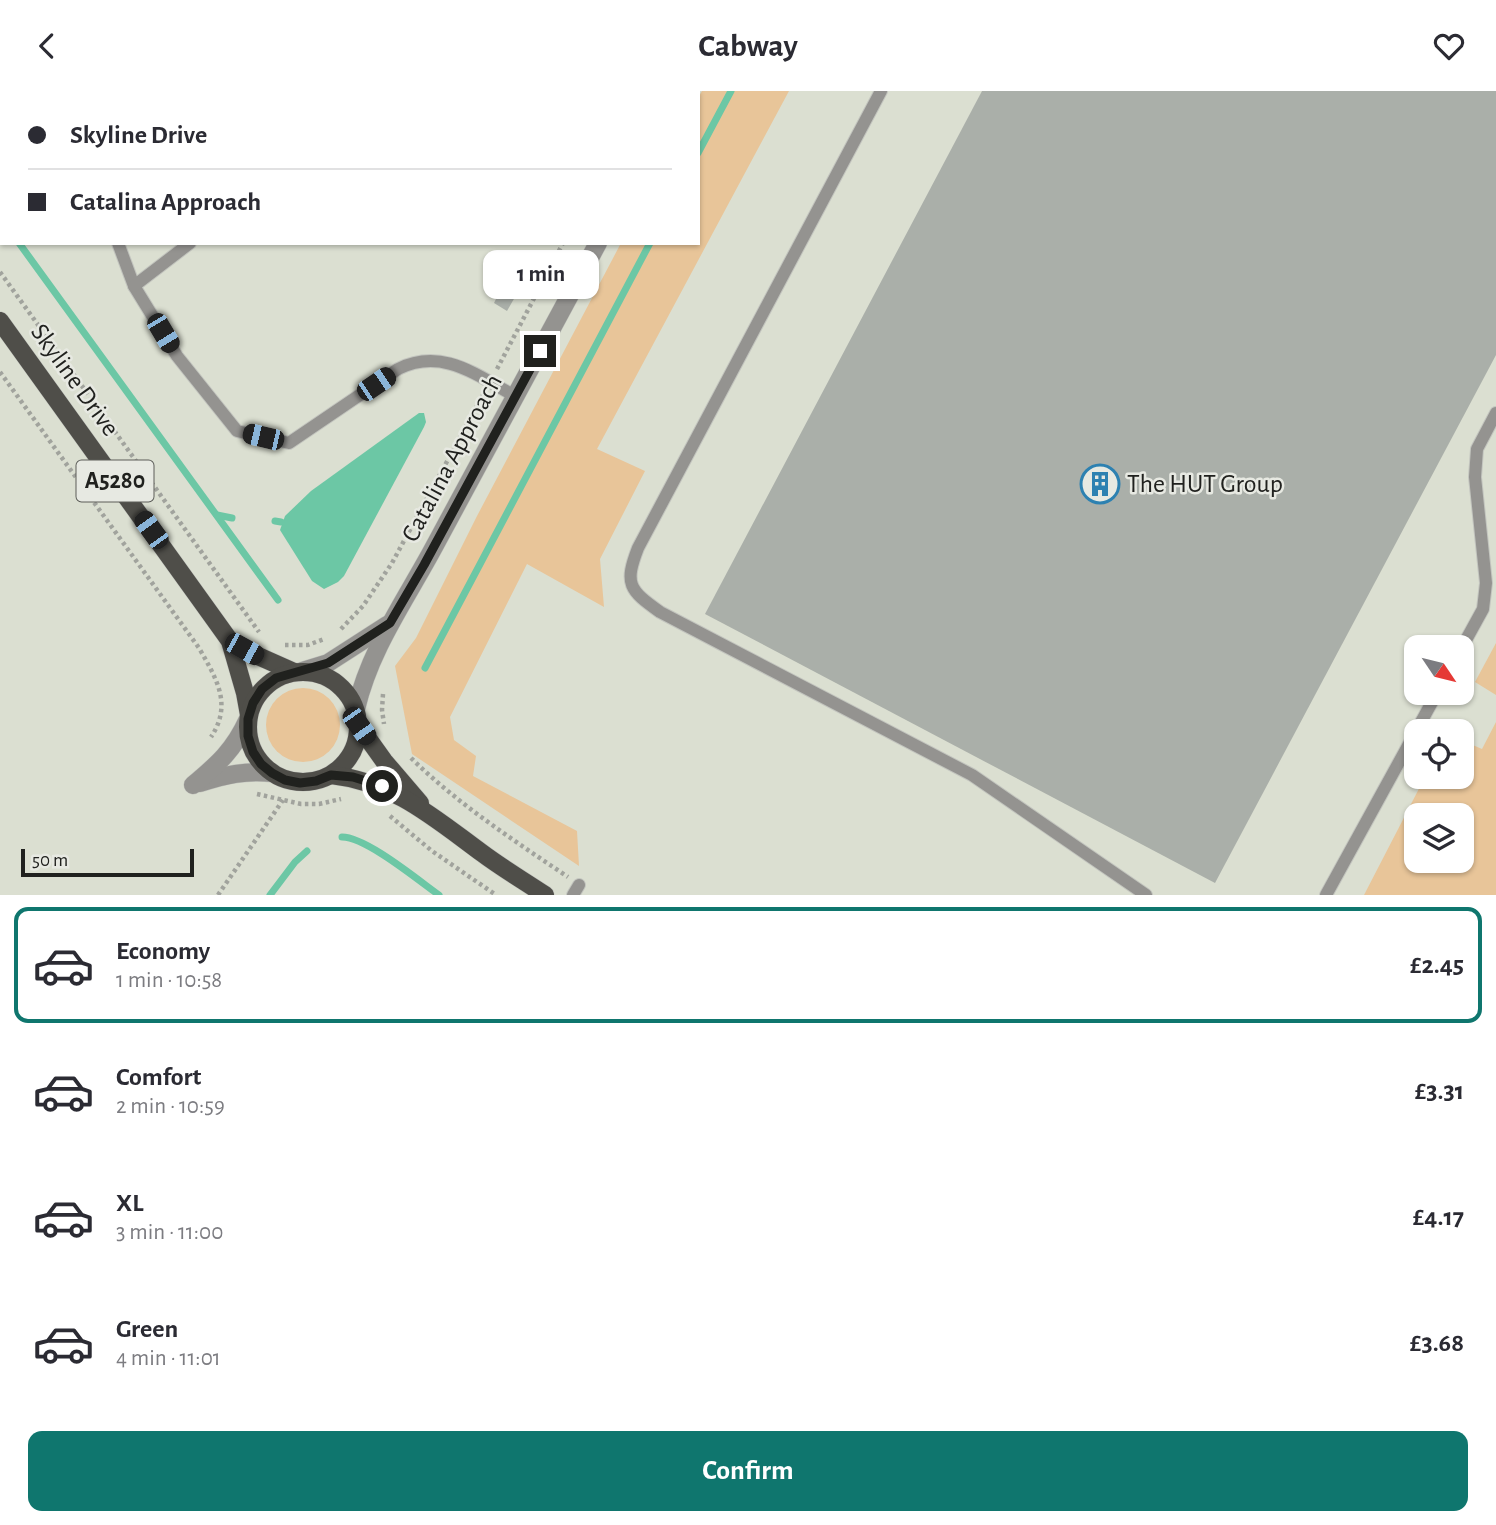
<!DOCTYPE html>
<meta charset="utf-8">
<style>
:root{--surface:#fff;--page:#f7f7f7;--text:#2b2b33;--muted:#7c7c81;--line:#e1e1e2;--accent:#0f766e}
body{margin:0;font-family:"Alegreya Sans",sans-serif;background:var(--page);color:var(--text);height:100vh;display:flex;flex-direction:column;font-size:26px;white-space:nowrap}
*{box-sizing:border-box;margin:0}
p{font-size:23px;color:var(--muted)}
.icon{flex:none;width:38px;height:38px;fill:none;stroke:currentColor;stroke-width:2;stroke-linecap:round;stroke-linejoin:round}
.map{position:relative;height:804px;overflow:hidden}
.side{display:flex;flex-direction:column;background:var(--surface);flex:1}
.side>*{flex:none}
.guide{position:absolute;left:0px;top:0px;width:700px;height:154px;box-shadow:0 2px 5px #0004;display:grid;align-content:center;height:154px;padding:0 28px;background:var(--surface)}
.needle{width:46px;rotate:125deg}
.fabs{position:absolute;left:1404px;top:544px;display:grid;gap:14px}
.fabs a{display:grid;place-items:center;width:70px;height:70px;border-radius:14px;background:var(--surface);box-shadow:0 2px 5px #0004;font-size:35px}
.scale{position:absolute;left:21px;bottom:18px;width:173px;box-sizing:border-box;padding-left:7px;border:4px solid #20211e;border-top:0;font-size:19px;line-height:24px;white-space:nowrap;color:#20211e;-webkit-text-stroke:5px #e7e9e2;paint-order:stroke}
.end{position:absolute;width:32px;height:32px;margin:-16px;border:9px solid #20211e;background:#fff;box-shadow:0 0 0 4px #fff}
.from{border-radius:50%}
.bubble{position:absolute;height:49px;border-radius:14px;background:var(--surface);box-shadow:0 2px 5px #0004;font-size:23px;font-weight:600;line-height:49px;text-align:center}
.car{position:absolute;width:21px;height:42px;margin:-21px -10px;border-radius:9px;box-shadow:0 0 5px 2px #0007;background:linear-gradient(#222 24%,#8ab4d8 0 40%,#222 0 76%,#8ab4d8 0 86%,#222 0)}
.guide b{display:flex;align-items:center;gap:24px;height:66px;font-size:26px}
.guide b+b{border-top:2px solid var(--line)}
.guide i{width:18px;height:18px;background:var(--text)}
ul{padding:12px 0 0;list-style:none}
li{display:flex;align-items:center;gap:21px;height:116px;margin:0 14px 10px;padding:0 14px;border:4px solid transparent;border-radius:14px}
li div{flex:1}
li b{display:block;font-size:26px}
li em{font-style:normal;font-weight:600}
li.active{border-color:var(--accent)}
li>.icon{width:63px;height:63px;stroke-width:1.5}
.primary-button{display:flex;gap:14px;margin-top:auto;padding:14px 28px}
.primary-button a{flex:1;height:80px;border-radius:14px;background:var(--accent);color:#fff;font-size:28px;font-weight:600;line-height:80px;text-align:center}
header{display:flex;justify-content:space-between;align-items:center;height:91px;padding:0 28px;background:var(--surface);font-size:32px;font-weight:600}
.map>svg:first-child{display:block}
.built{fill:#dbdfd1;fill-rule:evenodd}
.green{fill:#e8c599;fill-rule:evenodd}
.water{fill:#6cc7a5}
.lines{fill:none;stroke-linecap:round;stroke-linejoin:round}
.stream{stroke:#6cc7a5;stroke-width:7}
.building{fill:#aaafa9}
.service-casing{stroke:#c3c5bf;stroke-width:14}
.minor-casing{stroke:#c3c5bf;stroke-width:19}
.primary-casing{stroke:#c3c5bf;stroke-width:19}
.path{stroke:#a1a39d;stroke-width:4.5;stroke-dasharray:3.5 3.5;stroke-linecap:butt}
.service{stroke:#949390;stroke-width:12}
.minor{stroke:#949390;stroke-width:18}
.primary{stroke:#4f4e49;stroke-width:18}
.route{stroke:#20211e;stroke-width:9}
.labels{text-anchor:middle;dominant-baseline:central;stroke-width:5;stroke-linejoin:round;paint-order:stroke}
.shield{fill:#e7e9e2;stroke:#5c5d59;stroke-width:2}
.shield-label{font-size:24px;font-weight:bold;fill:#20211e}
.street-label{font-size:26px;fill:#20211e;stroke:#e7e9e2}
.poi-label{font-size:26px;fill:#20211e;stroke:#e7e9e2;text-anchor:start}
</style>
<header><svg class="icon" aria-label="back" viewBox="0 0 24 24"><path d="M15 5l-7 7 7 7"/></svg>Cabway<svg class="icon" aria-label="heart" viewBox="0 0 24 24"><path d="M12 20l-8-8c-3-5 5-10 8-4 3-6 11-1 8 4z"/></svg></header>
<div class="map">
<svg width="1496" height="804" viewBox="0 0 1496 804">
<rect width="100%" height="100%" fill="#e7e9e2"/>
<!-- built -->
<path class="built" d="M0,0H1496V804H0ZM2,2H698V152H2ZM1416,556H1461V602H1416ZM1416,640H1461V686H1416ZM1416,724H1461V770H1416Z"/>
<!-- green -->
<g class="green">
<path d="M702,0H789L597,358L645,380L600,468L604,516L527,473L450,626L454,649L476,665L473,685L577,740L579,775L412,663L395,575L416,547L477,425L621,152H698V7Z"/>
<path d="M1496,552V604L1475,591Z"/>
<circle cx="303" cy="634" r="37"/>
<path d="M1496,631V804H1364L1425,686H1461V649L1482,658ZM1416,724H1461V770H1416Z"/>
</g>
<!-- water -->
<path class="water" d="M419,322H424L426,331L424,336L344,485L338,491L324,498L312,490L280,439L285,425L311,400Z"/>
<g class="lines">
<!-- stream -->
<g class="stream">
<path d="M698,62L731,0"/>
<path d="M0,127L2,129"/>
<path d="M19,152L278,509"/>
<path d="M217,424L232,427"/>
<path d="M275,430L281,431"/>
<path d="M425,577L650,152"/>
<path d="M342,746C366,746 418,789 439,804"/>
<path d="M270,804L295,771L307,760"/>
</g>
</g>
<!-- building -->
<g class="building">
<path d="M982,0H1496V264L1215,792L705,523Z"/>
<path d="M501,198L515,206L507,220L494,212Z"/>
</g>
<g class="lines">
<defs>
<g id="service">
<path d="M40,0L42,2"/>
<path d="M881,0L638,457C624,493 629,499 660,521L972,684L1146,804"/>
<path d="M398,2L400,0"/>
<path d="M118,152L134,195L177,265L237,340L289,352L398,278C442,256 476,284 515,305"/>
<path d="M134,195L190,152"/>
<path d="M1461,558L1483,518L1486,492L1475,386L1477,358L1496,322"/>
<path d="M573,804L579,794"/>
<path d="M1326,804L1437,602"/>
</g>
<g id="minor">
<path d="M678,2L679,0"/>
<path d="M302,580L328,572L387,534"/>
<path d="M356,618C370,558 405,510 434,456C488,355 543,254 598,152"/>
<path d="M200,692C225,684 246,679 272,682"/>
<path d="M193,694C218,673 234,659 248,628"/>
</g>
<g id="primary">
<path d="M0,230L230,550L245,602L249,624"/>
<path d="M230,550L258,565L294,581"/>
<circle cx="303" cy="636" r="55"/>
<path d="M359,635L384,670L420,712"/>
<path d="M331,684C394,691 433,726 482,762C502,777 524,790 545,804"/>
</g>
</defs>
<!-- service casing -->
<use href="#service" class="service-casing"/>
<!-- minor casing -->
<use href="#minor" class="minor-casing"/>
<!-- primary casing -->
<use href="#primary" class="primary-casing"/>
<!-- path -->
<g class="path">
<path d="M643,2L644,0"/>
<path d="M0,181L259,541"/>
<path d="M497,278L563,152"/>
<path d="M0,281L199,557C216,587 233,613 211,646"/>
<path d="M341,538L363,515L392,472L483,304"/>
<path d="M285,554H308L324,548"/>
<path d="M383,603L382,619L384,633"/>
<path d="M411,667C458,713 513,749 568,786"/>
<path d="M257,703L301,713H319L341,708"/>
<path d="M390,725L432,760L496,804"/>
<path d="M218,804L283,709"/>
</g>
<!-- service -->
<use href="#service" class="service"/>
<!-- minor -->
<use href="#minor" class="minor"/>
<!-- primary -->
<use href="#primary" class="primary"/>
</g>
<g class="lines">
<!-- route -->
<path class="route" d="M382,695L353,686L331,684L316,690L300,692L285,689L272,682L261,673L253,661L248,645V628L253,612L262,598L276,587L328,572L390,532L424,474L540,260"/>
</g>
<!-- icons -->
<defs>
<symbol id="building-ring" viewBox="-11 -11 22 22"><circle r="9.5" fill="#e7e9e2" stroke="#2d81b1" stroke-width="1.5"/><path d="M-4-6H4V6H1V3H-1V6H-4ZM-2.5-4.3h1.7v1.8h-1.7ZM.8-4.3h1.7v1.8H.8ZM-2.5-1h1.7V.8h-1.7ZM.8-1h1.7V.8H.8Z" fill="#2d81b1"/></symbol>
</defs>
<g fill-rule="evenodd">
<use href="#building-ring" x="1078" y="371" width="44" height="44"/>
</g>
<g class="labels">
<!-- shield labels -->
<rect class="shield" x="76.5" y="369.5" width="77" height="41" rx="5"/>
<g class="shield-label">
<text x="115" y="390">A5280</text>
</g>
<!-- street labels -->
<g class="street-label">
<text transform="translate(75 289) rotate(54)">Skyline Drive</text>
<text transform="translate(452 367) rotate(-62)">Catalina Approach</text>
</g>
<!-- poi labels -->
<g class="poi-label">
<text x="1127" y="393">The HUT Group</text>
</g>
</g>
</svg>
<div class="fabs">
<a><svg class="needle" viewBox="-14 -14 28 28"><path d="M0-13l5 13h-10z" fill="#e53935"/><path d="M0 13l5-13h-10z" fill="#7c7c81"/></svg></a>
<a><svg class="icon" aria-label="locate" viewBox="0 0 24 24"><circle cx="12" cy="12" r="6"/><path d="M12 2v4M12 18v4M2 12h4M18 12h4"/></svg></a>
<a><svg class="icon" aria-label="layers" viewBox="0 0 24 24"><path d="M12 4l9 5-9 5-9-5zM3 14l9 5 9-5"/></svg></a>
</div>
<div class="scale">50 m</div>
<i class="end from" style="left:382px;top:695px"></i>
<i class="end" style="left:540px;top:260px"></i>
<div class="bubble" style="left:483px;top:159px;width:116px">1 min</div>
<i class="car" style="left:163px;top:242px;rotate:149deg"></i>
<i class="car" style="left:376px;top:293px;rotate:56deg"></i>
<i class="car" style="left:263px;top:346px;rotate:283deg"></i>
<i class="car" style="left:151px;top:439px;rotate:324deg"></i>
<i class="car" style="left:244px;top:558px;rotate:119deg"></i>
<i class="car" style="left:359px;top:635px;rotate:145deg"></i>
<div class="guide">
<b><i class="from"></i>Skyline Drive</b>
<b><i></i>Catalina Approach</b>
</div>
</div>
<section class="side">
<ul>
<li class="active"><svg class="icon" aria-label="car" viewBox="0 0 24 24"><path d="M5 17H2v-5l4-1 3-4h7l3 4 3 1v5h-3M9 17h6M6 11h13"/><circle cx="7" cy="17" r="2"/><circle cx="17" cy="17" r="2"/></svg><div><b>Economy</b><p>1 min · 10:58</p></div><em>£2.45</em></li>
<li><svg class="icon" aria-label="car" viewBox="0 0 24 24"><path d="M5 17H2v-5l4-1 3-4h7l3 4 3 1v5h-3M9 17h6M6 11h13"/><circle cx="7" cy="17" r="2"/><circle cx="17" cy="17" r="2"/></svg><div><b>Comfort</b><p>2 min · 10:59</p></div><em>£3.31</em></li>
<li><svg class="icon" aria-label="car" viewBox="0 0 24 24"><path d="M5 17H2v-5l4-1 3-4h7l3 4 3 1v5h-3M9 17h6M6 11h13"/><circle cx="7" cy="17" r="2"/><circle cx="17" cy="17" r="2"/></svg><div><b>XL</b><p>3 min · 11:00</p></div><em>£4.17</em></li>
<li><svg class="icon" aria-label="car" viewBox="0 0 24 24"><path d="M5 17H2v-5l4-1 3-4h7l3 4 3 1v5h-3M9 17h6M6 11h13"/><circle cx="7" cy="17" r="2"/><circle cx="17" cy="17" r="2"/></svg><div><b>Green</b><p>4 min · 11:01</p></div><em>£3.68</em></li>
</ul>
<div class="primary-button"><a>Confirm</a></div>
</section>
